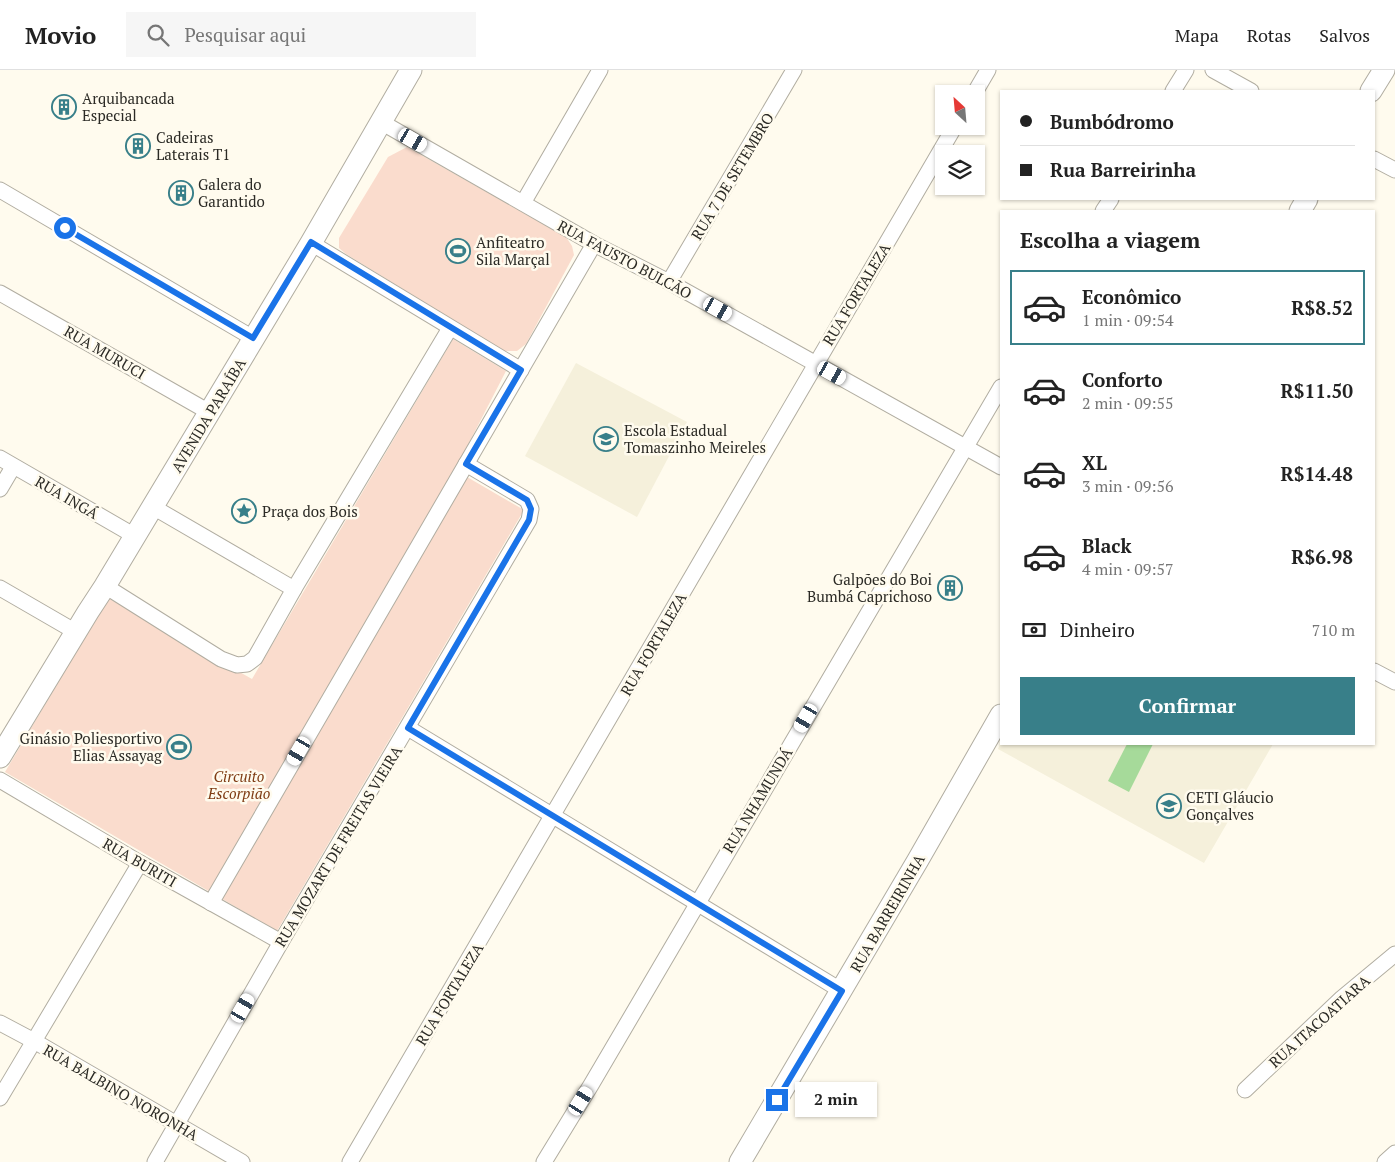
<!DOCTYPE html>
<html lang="pt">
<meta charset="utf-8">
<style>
:root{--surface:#fff;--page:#f6f6f6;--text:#222;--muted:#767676;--line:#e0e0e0;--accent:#387f89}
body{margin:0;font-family:"PT Serif",serif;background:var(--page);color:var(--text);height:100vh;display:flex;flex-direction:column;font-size:19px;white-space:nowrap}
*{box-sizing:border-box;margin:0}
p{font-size:16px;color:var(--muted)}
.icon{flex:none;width:28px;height:28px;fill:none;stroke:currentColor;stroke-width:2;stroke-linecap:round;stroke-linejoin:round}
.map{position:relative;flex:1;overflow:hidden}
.drawer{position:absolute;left:1000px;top:140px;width:375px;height:535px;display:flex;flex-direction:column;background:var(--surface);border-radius:0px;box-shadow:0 1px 4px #0004}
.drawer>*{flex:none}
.guide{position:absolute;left:1000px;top:20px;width:375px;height:110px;border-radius:0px;box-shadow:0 1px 4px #0004;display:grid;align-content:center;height:110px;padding:0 20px;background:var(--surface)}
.needle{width:32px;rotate:334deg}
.controls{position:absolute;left:935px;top:15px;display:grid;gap:10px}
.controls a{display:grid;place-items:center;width:50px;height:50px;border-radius:0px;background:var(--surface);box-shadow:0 1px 4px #0004;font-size:25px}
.end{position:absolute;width:22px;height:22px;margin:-11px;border:6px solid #1a73e8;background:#fff;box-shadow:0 0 0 2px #fff}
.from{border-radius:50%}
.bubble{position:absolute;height:35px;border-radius:0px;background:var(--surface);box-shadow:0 1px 4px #0004;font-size:16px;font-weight:800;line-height:35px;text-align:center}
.car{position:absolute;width:15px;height:30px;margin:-15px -8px;border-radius:6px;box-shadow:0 0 4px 1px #0007;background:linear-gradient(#fff 24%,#345 0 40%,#fff 0 76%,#345 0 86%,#fff 0)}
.guide b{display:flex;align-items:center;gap:18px;height:48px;font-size:19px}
.guide b+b{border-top:1px solid var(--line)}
.guide i{width:12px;height:12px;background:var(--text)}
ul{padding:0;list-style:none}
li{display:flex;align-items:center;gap:15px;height:75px;margin:0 10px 8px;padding:0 10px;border:2px solid transparent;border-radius:0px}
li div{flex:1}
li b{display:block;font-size:19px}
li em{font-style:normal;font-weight:800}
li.active{border-color:var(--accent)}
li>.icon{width:45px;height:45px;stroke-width:1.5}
h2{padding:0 20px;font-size:22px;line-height:60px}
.pay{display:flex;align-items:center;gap:12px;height:55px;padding:0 20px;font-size:19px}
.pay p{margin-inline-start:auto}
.cta{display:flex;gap:10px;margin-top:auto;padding:10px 20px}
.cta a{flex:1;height:58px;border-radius:0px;background:var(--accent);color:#fff;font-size:20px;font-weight:800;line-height:58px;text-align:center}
header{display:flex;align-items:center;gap:30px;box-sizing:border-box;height:70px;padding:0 25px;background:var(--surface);border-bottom:1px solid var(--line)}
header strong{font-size:24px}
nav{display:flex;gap:28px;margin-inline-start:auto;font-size:18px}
.search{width:350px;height:45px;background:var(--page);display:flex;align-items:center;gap:12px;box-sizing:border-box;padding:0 18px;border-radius:0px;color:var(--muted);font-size:19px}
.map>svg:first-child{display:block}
.built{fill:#f5f0db}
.green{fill:#fadccd}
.water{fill:#a6da9a}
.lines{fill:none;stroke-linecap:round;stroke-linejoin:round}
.street-casing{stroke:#b1ada1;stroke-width:17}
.secondary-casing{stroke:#b1ada1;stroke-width:23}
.street{stroke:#fff;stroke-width:15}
.secondary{stroke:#fff;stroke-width:21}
.route{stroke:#1a73e8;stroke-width:6}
.labels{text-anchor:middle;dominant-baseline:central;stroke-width:5;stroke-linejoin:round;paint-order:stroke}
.poi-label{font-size:15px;fill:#2b2a25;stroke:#fffbee;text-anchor:start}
.street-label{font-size:15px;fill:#2b2a25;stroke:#fffbee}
.park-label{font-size:15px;font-style:italic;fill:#7f3c13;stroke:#fffbee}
</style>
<header>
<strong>Movio</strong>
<div class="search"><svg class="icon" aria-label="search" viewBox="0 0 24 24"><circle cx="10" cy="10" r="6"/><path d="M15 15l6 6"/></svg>Pesquisar aqui</div>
<nav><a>Mapa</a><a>Rotas</a><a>Salvos</a></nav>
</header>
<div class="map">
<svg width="1395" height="1092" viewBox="0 0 1395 1092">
<rect width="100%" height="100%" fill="#fffbee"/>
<!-- built -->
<g class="built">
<path d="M576,293L687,352L637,447L525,386Z"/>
<path d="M1001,672V674H1273L1204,793L998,679Z"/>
</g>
<!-- green -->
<g class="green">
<path d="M407,77L566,167L572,176L574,185L526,274L517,281H503L346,184L339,178V168L388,87Z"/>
<path d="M453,269L506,301L455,400L524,440L277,861L5,702L108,528L252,609Z"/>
</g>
<!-- water -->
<path class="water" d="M1127,674H1153L1129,722L1108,711Z"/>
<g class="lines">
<defs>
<g id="street">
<path d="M1213,0L1251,21"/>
<path d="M1173,21L1186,0"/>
<path d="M974,24L988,0"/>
<path d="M381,52L594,174L669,212L1001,397"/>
<path d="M1374,89L1395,100"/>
<path d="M0,120L253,268"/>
<path d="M523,133L600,0"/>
<path d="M1103,141L1111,129"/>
<path d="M311,173L521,300"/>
<path d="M669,212L794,0"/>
<path d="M0,223L209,342"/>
<path d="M0,388L135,466"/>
<path d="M0,419L13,397"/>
<path d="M153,437L294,519"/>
<path d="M105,516L221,589L237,595L247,594L255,588L294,519L450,258"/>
<path d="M0,518L76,562"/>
<path d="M1374,601L1395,612"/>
<path d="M408,658L842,921"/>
<path d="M0,710L140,793L281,872"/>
<path d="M211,833L594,174"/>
<path d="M0,953L34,971L242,1092"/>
<path d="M1245,1020L1342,928L1395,884"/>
<path d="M0,1028L140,793"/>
<path d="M155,1092L281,872L529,450L531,439L527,430L466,394"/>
<path d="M350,1092C553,748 752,401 955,56"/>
<path d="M544,1092L591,1015L1001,317"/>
<path d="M1385,1092L1395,1083"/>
</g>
<g id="secondary">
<path d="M1371,21L1384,0"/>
<path d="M1300,141L1307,129"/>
<path d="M0,687L88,542L105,516L311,173L411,0"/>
<path d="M740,1092L918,790L1001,645"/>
</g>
</defs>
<!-- street casing -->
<use href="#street" class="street-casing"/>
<!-- secondary casing -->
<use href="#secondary" class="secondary-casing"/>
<!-- street -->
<use href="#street" class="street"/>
<!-- secondary -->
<use href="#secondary" class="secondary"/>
</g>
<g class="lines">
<!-- route -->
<path class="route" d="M65,158L253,268L311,172L521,300L466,394L527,430L531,439L529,450L408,658L842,921L777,1030"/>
</g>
<!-- icons -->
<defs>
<symbol id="building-ring" viewBox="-11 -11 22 22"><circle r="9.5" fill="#fffbee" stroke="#387f89" stroke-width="1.5"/><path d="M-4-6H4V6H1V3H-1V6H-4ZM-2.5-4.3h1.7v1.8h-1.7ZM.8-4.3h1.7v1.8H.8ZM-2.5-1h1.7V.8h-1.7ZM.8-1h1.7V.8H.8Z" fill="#387f89"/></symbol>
<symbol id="stadium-ring" viewBox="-11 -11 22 22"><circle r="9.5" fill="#fffbee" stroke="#387f89" stroke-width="1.5"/><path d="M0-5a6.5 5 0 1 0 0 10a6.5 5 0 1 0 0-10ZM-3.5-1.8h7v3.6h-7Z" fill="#387f89"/></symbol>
<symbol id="school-ring" viewBox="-11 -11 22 22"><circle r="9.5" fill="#fffbee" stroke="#387f89" stroke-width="1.5"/><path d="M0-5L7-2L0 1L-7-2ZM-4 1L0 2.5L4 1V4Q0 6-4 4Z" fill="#387f89"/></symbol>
<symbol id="sight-ring" viewBox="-11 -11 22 22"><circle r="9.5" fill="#fffbee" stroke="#387f89" stroke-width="1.5"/><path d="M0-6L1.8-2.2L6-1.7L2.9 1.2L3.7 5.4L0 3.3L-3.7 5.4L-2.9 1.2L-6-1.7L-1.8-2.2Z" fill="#387f89"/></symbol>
</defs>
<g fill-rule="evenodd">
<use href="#building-ring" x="50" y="23" width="28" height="28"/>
<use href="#building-ring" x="124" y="62" width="28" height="28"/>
<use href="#building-ring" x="167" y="109" width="28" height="28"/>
<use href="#stadium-ring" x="444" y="167" width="28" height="28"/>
<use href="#school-ring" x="592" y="355" width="28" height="28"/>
<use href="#sight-ring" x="230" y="427" width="28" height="28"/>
<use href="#building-ring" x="936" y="504" width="28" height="28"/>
<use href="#stadium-ring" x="165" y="663" width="28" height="28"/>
<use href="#school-ring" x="1155" y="722" width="28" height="28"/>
</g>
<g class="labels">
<!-- poi labels -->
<g class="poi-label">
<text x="82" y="28">Arquibancada<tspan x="82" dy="17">Especial</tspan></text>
<text x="156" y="67">Cadeiras<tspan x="156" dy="17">Laterais T1</tspan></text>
<text x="198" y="114">Galera do<tspan x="198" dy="17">Garantido</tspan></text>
<text x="476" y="172">Anfiteatro<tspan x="476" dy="17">Sila Marçal</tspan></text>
<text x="624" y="360">Escola Estadual<tspan x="624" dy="17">Tomaszinho Meireles</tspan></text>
<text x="262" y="441">Praça dos Bois</text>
<text x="932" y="509" text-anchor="end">Galpões do Boi<tspan x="932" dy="17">Bumbá Caprichoso</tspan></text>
<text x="162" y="668" text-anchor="end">Ginásio Poliesportivo<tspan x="162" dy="17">Elias Assayag</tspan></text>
<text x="1186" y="727">CETI Gláucio<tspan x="1186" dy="17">Gonçalves</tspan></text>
</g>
<!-- street labels -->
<g class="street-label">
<text transform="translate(732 106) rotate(-59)">RUA 7 DE SETEMBRO</text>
<text transform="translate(625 189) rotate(28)">RUA FAUSTO BULCÃO</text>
<text transform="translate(856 224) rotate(-59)">RUA FORTALEZA</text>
<text transform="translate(105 282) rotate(30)">RUA MURUCI</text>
<text transform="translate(208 345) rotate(-59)">AVENIDA PARAÍBA</text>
<text transform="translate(67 427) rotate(30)">RUA INGÁ</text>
<text transform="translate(653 574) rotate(-60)">RUA FORTALEZA</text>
<text transform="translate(757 730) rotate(-59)">RUA NHAMUNDÁ</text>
<text transform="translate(338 776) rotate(-59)">RUA MOZART DE FREITAS VIEIRA</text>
<text transform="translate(140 792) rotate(30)">RUA BURITI</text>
<text transform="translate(887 843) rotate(-60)">RUA BARREIRINHA</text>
<text transform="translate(449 924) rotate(-59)">RUA FORTALEZA</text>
<text transform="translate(1319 951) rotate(-42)">RUA ITACOATIARA</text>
<text transform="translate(121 1022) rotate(30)">RUA BALBINO NORONHA</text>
</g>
<!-- park labels -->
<g class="park-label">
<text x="239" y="706">Circuito<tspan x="239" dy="17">Escorpião</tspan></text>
</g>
</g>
</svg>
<div class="controls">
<a><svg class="needle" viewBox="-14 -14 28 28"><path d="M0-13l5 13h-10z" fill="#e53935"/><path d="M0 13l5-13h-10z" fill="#767676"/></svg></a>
<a><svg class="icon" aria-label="layers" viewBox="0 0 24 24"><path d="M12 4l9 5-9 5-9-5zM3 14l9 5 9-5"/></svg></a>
</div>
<i class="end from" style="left:65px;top:158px"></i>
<i class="end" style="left:777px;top:1030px"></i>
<div class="bubble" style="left:795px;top:1012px;width:82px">2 min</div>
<i class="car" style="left:413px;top:70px;rotate:120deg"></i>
<i class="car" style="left:718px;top:239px;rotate:119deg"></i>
<i class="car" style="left:832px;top:303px;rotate:119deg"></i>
<i class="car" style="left:806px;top:648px;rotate:210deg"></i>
<i class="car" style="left:299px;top:681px;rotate:210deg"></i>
<i class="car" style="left:243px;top:938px;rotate:30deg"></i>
<i class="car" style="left:581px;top:1031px;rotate:32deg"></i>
<div class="guide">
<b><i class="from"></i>Bumbódromo</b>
<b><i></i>Rua Barreirinha</b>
</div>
<section class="drawer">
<h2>Escolha a viagem</h2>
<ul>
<li class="active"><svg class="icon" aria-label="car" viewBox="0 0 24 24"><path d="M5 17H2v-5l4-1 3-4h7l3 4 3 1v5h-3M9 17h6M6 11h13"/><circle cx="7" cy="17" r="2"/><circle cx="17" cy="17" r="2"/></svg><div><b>Econômico</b><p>1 min · 09:54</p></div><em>R$8.52</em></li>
<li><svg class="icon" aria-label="car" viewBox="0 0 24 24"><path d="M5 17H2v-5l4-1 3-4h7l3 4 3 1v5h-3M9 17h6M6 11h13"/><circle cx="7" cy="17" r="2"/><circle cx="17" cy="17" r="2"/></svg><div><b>Conforto</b><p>2 min · 09:55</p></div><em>R$11.50</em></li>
<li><svg class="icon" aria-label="car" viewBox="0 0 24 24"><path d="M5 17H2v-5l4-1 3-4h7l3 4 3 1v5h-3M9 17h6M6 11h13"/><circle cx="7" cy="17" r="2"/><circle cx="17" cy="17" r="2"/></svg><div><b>XL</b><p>3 min · 09:56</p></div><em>R$14.48</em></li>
<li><svg class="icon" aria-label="car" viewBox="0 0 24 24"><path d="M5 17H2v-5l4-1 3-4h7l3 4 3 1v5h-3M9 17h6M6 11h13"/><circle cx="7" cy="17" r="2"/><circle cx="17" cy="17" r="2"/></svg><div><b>Black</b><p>4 min · 09:57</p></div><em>R$6.98</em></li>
</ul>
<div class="pay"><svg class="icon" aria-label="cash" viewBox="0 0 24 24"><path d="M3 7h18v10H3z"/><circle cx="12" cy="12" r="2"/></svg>Dinheiro<p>710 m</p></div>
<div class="cta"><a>Confirmar</a></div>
</section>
</div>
